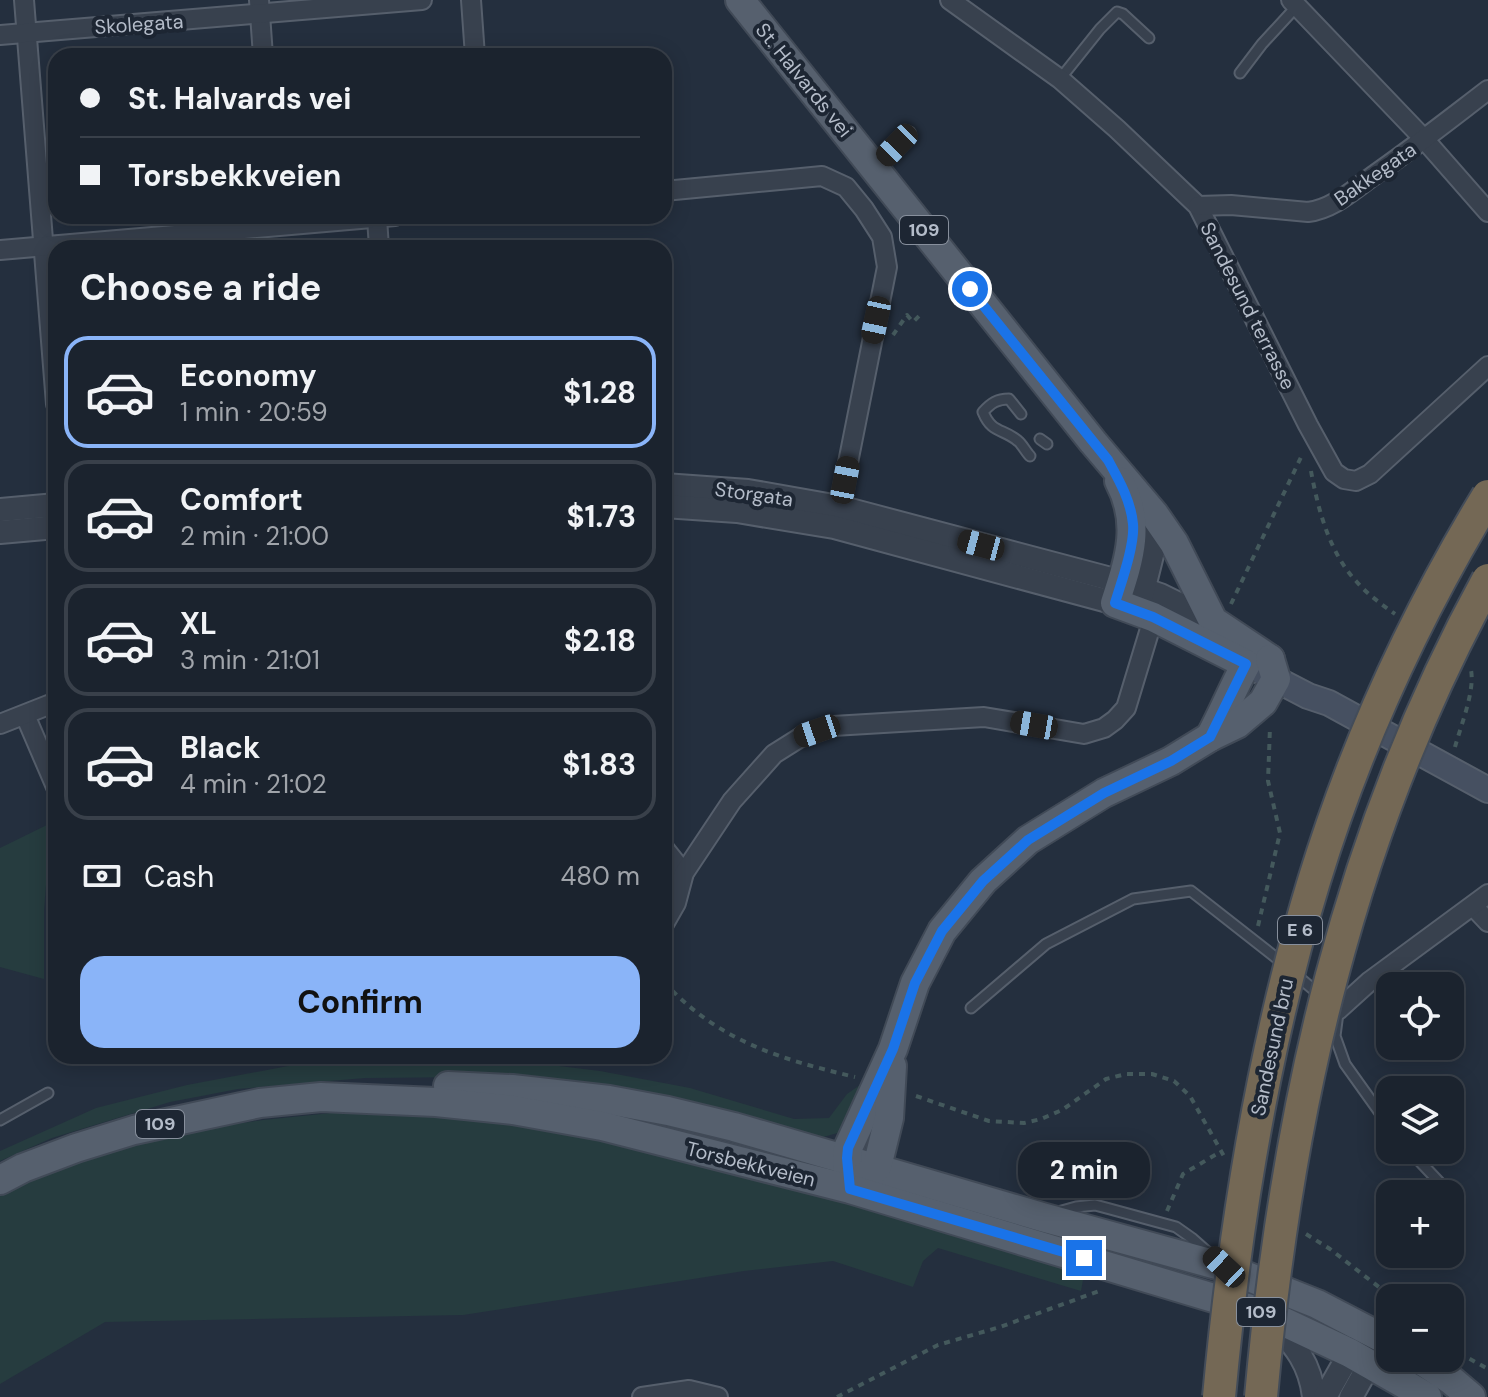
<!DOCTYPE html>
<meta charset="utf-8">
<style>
:root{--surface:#1b232e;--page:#282f3a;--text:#f1f3f6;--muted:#a0a4aa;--line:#39404a;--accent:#8ab4f8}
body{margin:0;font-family:"DM Sans",sans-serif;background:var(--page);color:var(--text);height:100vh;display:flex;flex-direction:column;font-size:30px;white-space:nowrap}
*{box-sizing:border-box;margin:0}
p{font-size:26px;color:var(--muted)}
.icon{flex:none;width:44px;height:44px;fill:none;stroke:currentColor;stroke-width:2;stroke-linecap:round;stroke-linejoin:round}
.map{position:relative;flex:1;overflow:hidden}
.side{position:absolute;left:48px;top:240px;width:624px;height:824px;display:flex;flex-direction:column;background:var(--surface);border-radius:24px;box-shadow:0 4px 20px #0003,0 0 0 2px var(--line)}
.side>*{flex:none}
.guide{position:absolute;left:48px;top:48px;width:624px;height:176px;border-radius:24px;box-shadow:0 4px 20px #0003,0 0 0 2px var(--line);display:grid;align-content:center;height:176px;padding:0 32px;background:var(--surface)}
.controls{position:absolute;left:1376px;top:972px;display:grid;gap:16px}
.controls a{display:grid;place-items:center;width:88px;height:88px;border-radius:16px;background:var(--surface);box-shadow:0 4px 20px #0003,0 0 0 2px var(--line);font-size:40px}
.end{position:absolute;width:36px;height:36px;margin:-18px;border:10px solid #1a73e8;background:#fff;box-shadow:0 0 0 4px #fff}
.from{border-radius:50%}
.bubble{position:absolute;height:56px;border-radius:24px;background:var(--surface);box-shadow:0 4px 20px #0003,0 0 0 2px var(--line);font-size:26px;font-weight:700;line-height:56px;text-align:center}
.car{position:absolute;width:24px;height:48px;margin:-24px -12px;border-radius:10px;box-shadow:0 0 6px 2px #0007;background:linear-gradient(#222 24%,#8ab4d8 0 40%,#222 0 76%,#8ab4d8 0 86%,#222 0)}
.guide b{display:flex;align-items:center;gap:28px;height:76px;font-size:30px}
.guide b+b{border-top:2px solid var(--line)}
.guide i{width:20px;height:20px;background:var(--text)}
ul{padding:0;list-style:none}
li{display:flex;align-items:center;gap:24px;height:112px;margin:0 16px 12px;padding:0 16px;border:4px solid var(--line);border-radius:24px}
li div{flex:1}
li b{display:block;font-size:30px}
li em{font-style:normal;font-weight:700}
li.on{border-color:var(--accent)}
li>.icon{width:72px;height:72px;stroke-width:1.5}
h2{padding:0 32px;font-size:36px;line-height:96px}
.pay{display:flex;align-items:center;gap:20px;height:88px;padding:0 32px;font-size:30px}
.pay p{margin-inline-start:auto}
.button{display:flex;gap:16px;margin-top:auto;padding:16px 32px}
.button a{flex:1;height:92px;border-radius:24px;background:var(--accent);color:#111;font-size:32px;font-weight:700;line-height:92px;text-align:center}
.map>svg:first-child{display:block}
.green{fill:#263c3f}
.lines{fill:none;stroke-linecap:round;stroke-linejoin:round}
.service-casing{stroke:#565f6c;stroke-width:13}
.minor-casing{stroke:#565f6c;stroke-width:22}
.tertiary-casing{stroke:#565f6c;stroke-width:26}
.secondary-casing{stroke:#565f6c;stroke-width:28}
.primary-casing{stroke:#414a57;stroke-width:32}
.path{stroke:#44595c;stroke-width:4;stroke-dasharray:6 6;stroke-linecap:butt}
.service{stroke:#38414e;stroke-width:9}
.minor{stroke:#38414e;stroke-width:18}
.tertiary{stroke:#38414e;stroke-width:22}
.secondary{stroke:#465061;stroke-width:24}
.primary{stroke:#56606e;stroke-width:28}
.motorway-bridge-casing{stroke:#434c59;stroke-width:36;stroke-linecap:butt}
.motorway-bridge{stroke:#746855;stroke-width:32}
.route{stroke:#1a73e8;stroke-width:10}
.labels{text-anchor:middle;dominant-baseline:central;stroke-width:8;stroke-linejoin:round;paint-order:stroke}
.shield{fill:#1d2633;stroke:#878f9c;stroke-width:2}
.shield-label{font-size:18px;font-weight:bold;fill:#b4bcc9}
.street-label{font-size:20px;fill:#b4bcc9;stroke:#1d2633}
</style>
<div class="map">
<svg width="1488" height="1397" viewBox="0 0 1488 1397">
<rect width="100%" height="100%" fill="#242f3e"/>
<!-- green -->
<g class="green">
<path d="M51,823L44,910V979L0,967V848Z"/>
<path d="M501,1059L600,1071L690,1088L794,1119L829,1118L847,1094L860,1085L864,1086L841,1132L820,1138L474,1077L365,1078L238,1089L170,1102L52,1138L0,1161V1151L96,1108L187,1085L304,1063Z"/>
<path d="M360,1110L478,1116L594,1134L833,1195L1069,1269V1275L1083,1280L1081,1291L938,1248L923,1261L913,1287L833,1261L744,1271L463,1315L105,1322L0,1384V1196L33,1180L94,1157L184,1132L263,1120Z"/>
</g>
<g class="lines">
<defs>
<g id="service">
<path d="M1240,73L1262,44L1297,6"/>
<path d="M1060,79L1100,29L1117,12L1123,14L1149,38"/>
<path d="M876,166L910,132"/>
<path d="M1021,414L1009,399C997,399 991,403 983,412C992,434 1003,428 1018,441C1022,444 1026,452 1030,456"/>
<path d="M1040,439L1047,444"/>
<path d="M1295,974L1320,995"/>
<path d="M971,1008L1046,944L1133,899L1191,891L1284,964"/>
<path d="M1338,1013L1335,1036L1345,1064L1390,1127"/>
<path d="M0,1120L48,1093"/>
<path d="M1409,1150L1442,1185"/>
<path d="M1058,1212L1076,1207L1095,1205L1110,1209L1176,1227L1193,1239L1210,1254"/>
</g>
<g id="minor">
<path d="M24,0L56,404"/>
<path d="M259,0L263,56"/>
<path d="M471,0L475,56"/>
<path d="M950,0L1060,79L1117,129L1198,206L1308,425L1334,472L1344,479L1356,481L1370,474L1488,366"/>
<path d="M1291,0L1424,139L1488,212"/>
<path d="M0,35L422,0"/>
<path d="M664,191L822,176L846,187L864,209L882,237L887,267L837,518"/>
<path d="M1198,206L1231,205L1308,212C1333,209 1353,190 1373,176C1412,149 1450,119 1488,90"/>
<path d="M377,218L379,248"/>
<path d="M0,250L395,216"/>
<path d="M25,715L56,787"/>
<path d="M0,724L56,702"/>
<path d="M664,848L684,873"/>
<path d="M1473,906L1488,922"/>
<path d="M664,924L676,903L684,873L732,801L774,754L801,737L833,726L984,717L1084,734L1104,728L1115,720L1126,708L1156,609"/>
<path d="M1338,1010L1370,981L1488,894"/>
<path d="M642,1397L689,1390L718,1397"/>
</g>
<g id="tertiary">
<path d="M664,485L748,491L839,507L1122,582L1160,595L1213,621"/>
<path d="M664,506L737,511L834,527L1115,603"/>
<path d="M0,510L56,505"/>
<path d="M0,532L56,527"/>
<path d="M1140,603L1155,543L1154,514"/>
<path d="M1270,1318C1293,1344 1310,1361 1314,1397"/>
<path d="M1325,1397L1350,1353L1372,1332"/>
<path d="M1351,1397L1370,1363L1371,1349"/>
</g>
<path id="secondary" d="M1262,672L1308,696L1329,703L1488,790"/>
<g id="primary">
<path d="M740,0L1093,442L1154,514L1174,543L1213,621L1270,659"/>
<path d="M1119,481C1142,524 1129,560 1115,603L1153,617L1246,664"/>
<path d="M1210,737C1223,713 1233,688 1246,664"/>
<path d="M448,1086L512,1089L609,1100L668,1111L734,1127L1042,1217L1224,1267L1317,1304L1390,1342"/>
<path d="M848,1176L847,1158L848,1148L893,1049L915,983L942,931L983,881L1028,840L1104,793L1171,761L1210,737L1237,724L1263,702L1276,679L1270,659"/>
<path d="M862,1179L877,1167L889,1118L892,1066"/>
<path d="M0,1180L23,1168L76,1148L134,1130L260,1103L321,1097L436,1102L513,1110L602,1126L850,1189L1267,1314L1350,1353L1427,1397"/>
<path d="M1418,1358L1451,1380L1471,1397"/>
</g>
</defs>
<!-- service casing -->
<use href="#service" class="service-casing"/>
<!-- minor casing -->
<use href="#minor" class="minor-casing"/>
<!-- tertiary casing -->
<use href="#tertiary" class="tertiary-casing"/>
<!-- secondary casing -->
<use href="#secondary" class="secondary-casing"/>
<!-- primary casing -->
<use href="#primary" class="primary-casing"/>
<!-- path -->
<g class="path">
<path d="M893,335L907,315L913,322L919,316"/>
<path d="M1311,471C1318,509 1329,552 1356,581C1367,594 1381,604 1395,614"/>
<path d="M1231,604L1303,453"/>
<path d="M1455,747C1461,725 1475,691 1471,670"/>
<path d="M1258,926L1280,833L1268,781L1270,727"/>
<path d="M664,982C718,1041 780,1059 855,1077"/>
<path d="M916,1096L989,1121L1024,1123L1041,1119L1062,1110L1106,1079L1126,1074H1152L1174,1081L1190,1096L1225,1158"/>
<path d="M1167,1211L1183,1174L1220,1152"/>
<path d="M1306,1234L1330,1249L1393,1298"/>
<path d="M1450,1345L1461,1354L1488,1369"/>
<path d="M837,1397L938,1345L1000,1327L1102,1290"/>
</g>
<!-- service -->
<use href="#service" class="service"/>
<!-- minor -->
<use href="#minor" class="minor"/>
<!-- tertiary -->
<use href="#tertiary" class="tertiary"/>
<!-- secondary -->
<use href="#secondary" class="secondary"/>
<!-- primary -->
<use href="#primary" class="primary"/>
<defs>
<g id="motorway-bridge">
<path d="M1219,1397C1235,1223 1263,1048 1314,881C1355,747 1415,616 1488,496"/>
<path d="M1261,1397C1287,1109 1348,835 1488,580"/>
</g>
</defs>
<!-- motorway-bridge casing -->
<use href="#motorway-bridge" class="motorway-bridge-casing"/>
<!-- motorway-bridge -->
<use href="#motorway-bridge" class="motorway-bridge"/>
</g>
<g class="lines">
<!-- route -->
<path class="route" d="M970,289L1108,460C1119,480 1131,501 1133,524C1135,545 1121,583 1115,603L1153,617L1246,664L1210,737L1171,761L1104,793L1028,840L983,881L942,931L915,983L893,1049L848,1148L847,1158L850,1189L1084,1258"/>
</g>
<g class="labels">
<!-- shield labels -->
<g class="shield">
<rect x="900" y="216" width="48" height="28" rx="6"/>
<rect x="1278" y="916" width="44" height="28" rx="6"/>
<rect x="136" y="1110" width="48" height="28" rx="6"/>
<rect x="1237" y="1298" width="48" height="28" rx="6"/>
</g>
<g class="shield-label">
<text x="924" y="230">109</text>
<text x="1300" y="930">E 6</text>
<text x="160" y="1124">109</text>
<text x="1261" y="1312">109</text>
</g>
<!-- street labels -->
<g class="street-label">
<text transform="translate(139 24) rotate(-4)">Skolegata</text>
<text transform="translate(804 80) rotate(51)">St. Halvards vei</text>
<text transform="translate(1375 174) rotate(-35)">Bakkegata</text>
<text transform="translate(1248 306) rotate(63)">Sandesund terrasse</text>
<text transform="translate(754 494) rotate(8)">Storgata</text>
<text transform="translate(1272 1047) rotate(-78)">Sandesund bru</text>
<text transform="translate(751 1164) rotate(14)">Torsbekkveien</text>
</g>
</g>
</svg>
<div class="controls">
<a><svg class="icon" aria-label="locate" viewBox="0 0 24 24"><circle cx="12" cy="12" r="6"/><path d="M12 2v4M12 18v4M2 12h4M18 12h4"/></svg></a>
<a><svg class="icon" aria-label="layers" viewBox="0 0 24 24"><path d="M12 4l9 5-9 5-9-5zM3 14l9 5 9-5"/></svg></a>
<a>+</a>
<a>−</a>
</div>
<i class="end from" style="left:970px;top:289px"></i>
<i class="end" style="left:1084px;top:1258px"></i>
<div class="bubble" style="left:1018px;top:1142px;width:132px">2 min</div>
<i class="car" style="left:897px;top:145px;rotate:224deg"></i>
<i class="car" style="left:876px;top:320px;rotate:192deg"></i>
<i class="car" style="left:845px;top:480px;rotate:11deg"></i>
<i class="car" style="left:981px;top:545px;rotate:285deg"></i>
<i class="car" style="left:1034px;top:725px;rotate:280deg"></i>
<i class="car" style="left:817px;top:731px;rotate:251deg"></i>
<i class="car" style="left:1224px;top:1267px;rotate:313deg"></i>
<div class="guide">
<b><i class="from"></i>St. Halvards vei</b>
<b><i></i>Torsbekkveien</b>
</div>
<section class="side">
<h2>Choose a ride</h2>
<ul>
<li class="on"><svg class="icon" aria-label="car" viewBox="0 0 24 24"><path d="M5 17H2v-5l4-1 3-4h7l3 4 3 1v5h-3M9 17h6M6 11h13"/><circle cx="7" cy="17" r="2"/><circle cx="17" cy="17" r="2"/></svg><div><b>Economy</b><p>1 min · 20:59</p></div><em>$1.28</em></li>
<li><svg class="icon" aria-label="car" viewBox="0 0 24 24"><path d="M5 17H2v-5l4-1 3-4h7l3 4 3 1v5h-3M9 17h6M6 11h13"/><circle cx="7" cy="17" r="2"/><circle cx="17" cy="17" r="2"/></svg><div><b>Comfort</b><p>2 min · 21:00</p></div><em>$1.73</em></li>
<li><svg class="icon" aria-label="car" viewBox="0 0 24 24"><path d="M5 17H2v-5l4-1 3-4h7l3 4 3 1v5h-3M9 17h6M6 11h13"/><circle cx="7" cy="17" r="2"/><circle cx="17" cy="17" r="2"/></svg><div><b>XL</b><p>3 min · 21:01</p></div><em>$2.18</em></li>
<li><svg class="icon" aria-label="car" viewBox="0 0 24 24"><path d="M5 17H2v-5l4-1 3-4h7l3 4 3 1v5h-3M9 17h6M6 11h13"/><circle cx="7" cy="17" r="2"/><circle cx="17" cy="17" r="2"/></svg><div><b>Black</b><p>4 min · 21:02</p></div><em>$1.83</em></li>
</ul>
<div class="pay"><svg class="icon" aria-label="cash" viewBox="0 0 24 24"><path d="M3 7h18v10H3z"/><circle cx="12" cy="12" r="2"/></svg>Cash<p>480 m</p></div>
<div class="button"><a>Confirm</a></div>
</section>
</div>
